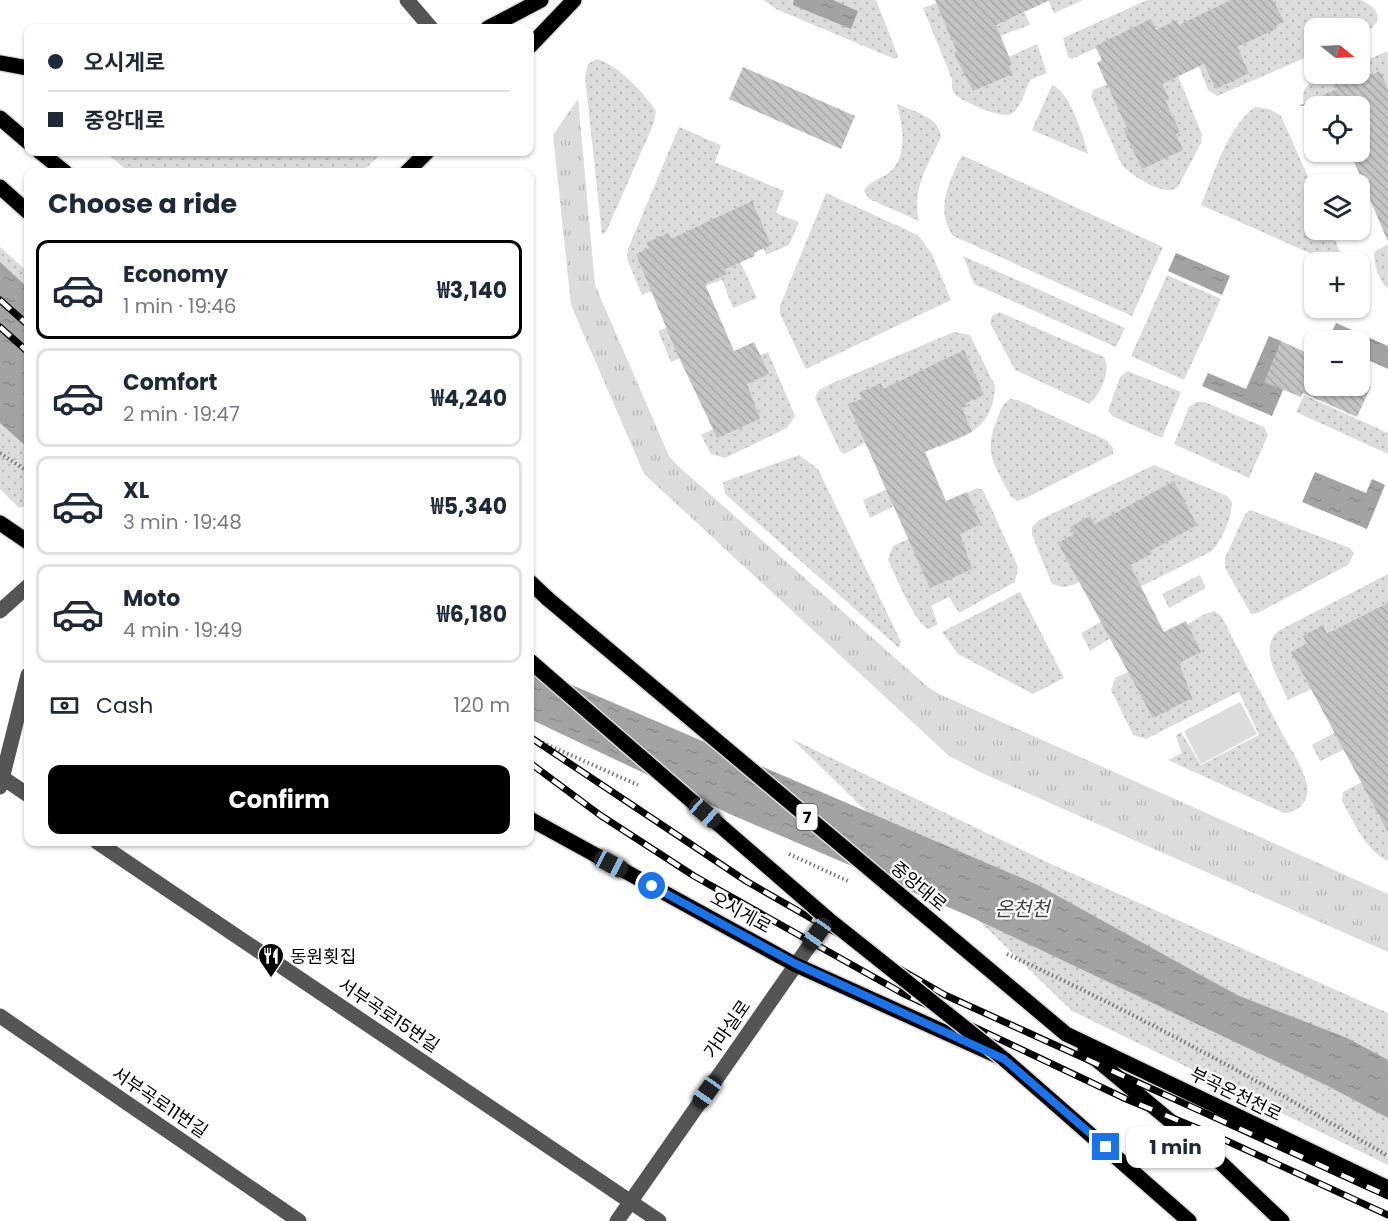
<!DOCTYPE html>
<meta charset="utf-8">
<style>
:root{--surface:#fff;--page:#f6f6f7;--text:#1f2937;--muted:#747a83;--line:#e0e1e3;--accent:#000}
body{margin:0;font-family:Poppins,"Noto Sans KR",sans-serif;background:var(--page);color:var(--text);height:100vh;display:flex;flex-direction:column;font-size:22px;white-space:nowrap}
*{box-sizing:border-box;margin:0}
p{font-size:20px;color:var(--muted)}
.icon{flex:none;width:33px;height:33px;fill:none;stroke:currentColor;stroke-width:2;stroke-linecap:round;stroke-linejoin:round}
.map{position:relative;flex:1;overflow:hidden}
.details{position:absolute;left:24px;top:168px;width:510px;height:678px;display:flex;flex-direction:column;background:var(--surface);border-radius:12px;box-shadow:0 2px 4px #0004}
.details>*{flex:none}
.banner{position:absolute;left:24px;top:24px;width:510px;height:132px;border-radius:12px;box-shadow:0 2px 4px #0004;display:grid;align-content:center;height:132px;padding:0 24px;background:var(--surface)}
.needle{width:39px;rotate:108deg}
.tools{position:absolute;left:1304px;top:18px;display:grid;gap:12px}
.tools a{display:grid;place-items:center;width:66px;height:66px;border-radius:12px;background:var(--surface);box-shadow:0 2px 4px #0004;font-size:30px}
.end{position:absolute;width:27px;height:27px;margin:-14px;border:8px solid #1a73e8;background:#fff;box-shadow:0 0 0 3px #fff}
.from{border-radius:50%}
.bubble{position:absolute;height:42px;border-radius:12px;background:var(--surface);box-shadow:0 2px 4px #0004;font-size:20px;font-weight:700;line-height:42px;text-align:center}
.car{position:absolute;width:18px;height:36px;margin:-18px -9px;border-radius:8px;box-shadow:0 0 4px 2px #0007;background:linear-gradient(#222 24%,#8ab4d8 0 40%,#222 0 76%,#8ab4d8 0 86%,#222 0)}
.banner b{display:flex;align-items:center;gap:21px;height:57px;font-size:22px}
.banner b+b{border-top:2px solid var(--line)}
.banner i{width:15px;height:15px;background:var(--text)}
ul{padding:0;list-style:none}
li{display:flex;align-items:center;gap:18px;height:99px;margin:0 12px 9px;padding:0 12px;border:3px solid var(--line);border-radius:12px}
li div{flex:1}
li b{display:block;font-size:22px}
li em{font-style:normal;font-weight:700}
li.current{border-color:var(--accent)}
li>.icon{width:54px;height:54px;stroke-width:1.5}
h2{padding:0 24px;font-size:27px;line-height:72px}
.pay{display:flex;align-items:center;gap:15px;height:66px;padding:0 24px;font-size:22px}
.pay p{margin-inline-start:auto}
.button{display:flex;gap:12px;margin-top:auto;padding:12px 24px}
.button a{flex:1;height:69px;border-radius:12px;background:var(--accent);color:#fff;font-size:24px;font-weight:700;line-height:69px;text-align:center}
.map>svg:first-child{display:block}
.grass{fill:url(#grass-tufts)}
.park{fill:url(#park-dots)}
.pitch{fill:#dcdcdc}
.water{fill:url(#water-ripples)}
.building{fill:url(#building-back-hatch)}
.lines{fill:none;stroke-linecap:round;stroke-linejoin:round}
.major-casing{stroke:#dbdbdb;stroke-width:18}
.path{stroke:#777;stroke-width:4;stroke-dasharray:1.5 3;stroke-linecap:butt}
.minor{stroke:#555;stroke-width:15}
.major{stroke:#000;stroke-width:15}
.rail-casing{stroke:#000;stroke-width:7}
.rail{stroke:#fff;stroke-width:4.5;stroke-dasharray:14;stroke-linecap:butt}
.major-bridge-casing{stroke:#dbdbdb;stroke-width:18;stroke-linecap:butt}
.major-bridge{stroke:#000;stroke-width:15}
.route{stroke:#1a73e8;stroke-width:8}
.labels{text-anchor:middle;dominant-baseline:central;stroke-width:4.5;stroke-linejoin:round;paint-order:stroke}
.shield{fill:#fff;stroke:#4c4c4c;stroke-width:1.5}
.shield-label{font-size:16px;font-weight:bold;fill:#000}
.street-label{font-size:18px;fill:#000;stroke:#fff}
.poi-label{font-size:18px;fill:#000;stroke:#fff;text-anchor:start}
.water-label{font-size:20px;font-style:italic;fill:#444;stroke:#fff}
</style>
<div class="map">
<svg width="1388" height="1221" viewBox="0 0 1388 1221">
<defs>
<pattern id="grass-tufts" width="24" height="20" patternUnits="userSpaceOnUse" patternTransform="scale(1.5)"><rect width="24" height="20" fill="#dcdcdc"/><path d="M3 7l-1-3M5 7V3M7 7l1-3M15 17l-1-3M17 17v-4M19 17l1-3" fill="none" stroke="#bbb"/></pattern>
<pattern id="park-dots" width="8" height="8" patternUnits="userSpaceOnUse" patternTransform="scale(1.5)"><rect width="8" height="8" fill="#dcdcdc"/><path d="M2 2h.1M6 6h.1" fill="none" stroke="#bbb" stroke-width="1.8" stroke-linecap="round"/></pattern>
<pattern id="water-ripples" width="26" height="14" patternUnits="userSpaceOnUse" patternTransform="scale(1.5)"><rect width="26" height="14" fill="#a3a3a3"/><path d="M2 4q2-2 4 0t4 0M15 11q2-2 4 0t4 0" fill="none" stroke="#8b8b8b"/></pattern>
<pattern id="building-back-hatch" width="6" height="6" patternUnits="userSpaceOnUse" patternTransform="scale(1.5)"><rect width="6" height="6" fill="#c4c4c4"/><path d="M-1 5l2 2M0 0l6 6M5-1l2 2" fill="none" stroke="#a7a7a7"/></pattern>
</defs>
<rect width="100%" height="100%" fill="#fff"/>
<!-- grass -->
<path class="grass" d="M578,99L595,285L669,456L677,465L928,687L939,694L1388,894V952L984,774L949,756L644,474L571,305L553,135Z"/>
<!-- park -->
<g class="park">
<path d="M763,0H876L898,56L895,59L890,57L778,10Z"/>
<path d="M1019,0L1030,25L994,38L1004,59L1037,44L1047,73L1030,80C1025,91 1021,108 1011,114C1001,119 960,101 954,93C951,88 952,84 952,79L923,8L939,2Z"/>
<path d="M1048,0H1083L1054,13Z"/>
<path d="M1147,0H1361C1385,11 1382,25 1359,35V28H1314V54L1217,96L1208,90L1196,59L1175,69L1202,134L1201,143L1178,187C1165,198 1132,176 1122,165L1091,97L1093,90L1117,80L1103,45L1072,59L1068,57L1063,38Z"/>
<path d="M1388,51V135L1384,195L1359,205L1358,184L1376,178L1359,106H1314V127C1311,119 1304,109 1303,100C1300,74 1343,74 1359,74V63Z"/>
<path d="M597,59C618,65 644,93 656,111L654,123L606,232L602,235L585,77L588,64Z"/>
<path d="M1052,85C1070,91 1083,136 1088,154L1032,130Z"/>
<path d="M897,104C913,111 940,117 941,137C927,167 912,188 919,221L869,199L864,191C869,181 881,179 890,172C909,155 902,125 897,104Z"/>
<path d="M1255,107L1269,109L1281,116L1314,190V230H1331L1342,257L1340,262H1330L1201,205C1215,172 1226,129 1255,107Z"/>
<path d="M679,127L721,145L715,162L784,191L776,213L799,222L789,245L766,255L763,247L738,257L757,298L733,308L722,280L692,291L726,368L768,352L795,416L787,428L725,458L711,454L701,435L722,425L690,354L671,362L658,331L678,323L661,287L642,295L627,259L628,249Z"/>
<path d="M105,152H383L362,172H129Z"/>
<path d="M962,155L1163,247L1132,316L953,236C934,208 950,181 962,155Z"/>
<path d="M826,193L918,235L932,254L951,300L806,369L780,314V306Z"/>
<path d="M1388,244V289C1379,281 1373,264 1374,252Z"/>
<path d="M0,247L28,272V505L19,508L0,489Z"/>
<path d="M963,256L1125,328L1116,347L974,284Z"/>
<path d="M1167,275L1221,299L1184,380L1131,356Z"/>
<path d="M999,312L1104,357C1112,370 1100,395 1089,404L1015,370L990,323L992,316Z"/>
<path d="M954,332L970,335L995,386C994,425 970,435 939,447L929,419L902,432L937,507L977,488L983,490L1018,567L1015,582L959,613L949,597L931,606L938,624L929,629C914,623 896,576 888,560L893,546L925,531L910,498L870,518L863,500L894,486L874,438L844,454L840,451L815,398L819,390L828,385Z"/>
<path d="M1127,371L1181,392L1162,438L1114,417L1108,411L1120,377Z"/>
<path d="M1304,395L1388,433V454L1296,412Z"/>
<path d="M1010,399L1018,400L1106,440L1113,448V454L1026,498L1018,501L1011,497C996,466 983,456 996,422C1000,412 1001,405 1010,399Z"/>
<path d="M1196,402H1205L1264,427L1268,435L1249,478L1174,444L1189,407Z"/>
<path d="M799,455L818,469L901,642L899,648L725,494L723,482Z"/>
<path d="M1154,465L1227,496L1232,502C1232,517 1222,540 1212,551L1130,592L1158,641L1205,614L1214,611L1222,617C1241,655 1261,693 1281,731C1290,748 1303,767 1307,785C1310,800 1298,813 1284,813L1168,760L1182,753L1176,736L1181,732L1201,765L1259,735L1239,692L1146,739L1133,735L1111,690L1115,678L1137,668L1119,633L1090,651L1081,633L1112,615L1094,574C1080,581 1065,594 1051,582L1032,535V527L1039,520Z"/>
<path d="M1250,510L1350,548L1354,553L1348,565L1258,613L1251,614L1225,568V558L1245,514Z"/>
<path d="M1388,574V861C1365,850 1354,822 1342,801L1343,792L1368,779L1352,746L1320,761L1312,745L1344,727L1326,682L1288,700C1279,679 1258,649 1278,631Z"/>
<path d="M1200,575L1206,588L1169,608L1162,594Z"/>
<path d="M1020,592L1064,678L1033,694L958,654L942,632Z"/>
<path d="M792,739L1049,863L1388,1013V1165L1072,1011Z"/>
</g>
<!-- pitch -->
<path class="pitch" d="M1240,702L1257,734L1201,764L1184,731Z"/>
<!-- water -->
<g class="water">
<path d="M794,0H833L858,11L851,29L793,5Z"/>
<path d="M1176,253L1230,276L1222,295L1168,271Z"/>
<path d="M0,262L28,288V448L0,423Z"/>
<path d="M1336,323L1388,346V369L1359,356V340H1328Z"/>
<path d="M1269,336L1281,341L1283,390L1272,416L1202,386L1208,373L1246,389Z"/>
<path d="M1315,472L1366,493L1372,479L1385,485L1367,529L1302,502Z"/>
<path d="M530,667L1038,885L1237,995L1347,1038L1388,1060V1118L1328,1086L969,916L732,815L530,719Z"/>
</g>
<!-- building -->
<g class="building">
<path d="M935,0H1050L996,25L1012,64L1009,66L1013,74L973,91L954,53L957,52Z"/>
<path d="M1231,0H1273L1284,22L1275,26L1276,29L1237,47L1249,73L1216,89L1204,64L1162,84L1169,98L1165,100L1180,132L1176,134L1183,150L1142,169L1124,131L1128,130L1097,63L1102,60L1095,46L1151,19L1156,30L1177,20L1179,25Z"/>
<path d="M743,67L855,116L841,149L729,99Z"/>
<path d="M1380,71L1388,89V242L1350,152H1359V106H1298L1337,89L1334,83L1355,74L1358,81Z"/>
<path d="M752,201L771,245L754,253L755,256L725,269L727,274L705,284L734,351L754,342L769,374L747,384L760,419L717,438L675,349L636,254L649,248L646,243L668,233L671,239Z"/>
<path d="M1281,341L1314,356V386H1371L1357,417L1303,393L1301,397L1264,382Z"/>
<path d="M964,350L984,395L966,403L968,406L962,408L972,432L925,452L946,501L967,492L981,524L960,534L972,569L930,588L848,404L862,399L859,393L881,383L883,389Z"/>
<path d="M1174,481L1197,525L1150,551L1152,554L1130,565L1164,632L1186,621L1201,652L1179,663L1192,698L1153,718L1058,543L1074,534L1070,527L1090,516L1095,524Z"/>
<path d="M1388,603V832L1291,652L1307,644L1303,636L1323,625L1327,634Z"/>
</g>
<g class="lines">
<defs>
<g id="major">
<path d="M488,28L541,0"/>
<path d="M530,46L574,0"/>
<path d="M0,63L28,68"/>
<path d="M0,118L28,142"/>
<path d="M40,152L65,172"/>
<path d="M407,172L427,152"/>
<path d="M0,187L28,212"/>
<path d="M0,523L28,542"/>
<path d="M530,582L548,599"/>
<path d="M530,819L796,965L1004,1059L1189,1221"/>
<path d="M1066,1034L1388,1188"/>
<path d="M1085,1050L1222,1164L1282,1221"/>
</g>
</defs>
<!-- major casing -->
<use href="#major" class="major-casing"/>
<!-- path -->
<g class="path">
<path d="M0,453L28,472"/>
<path d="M530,737L638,785"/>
<path d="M789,854L848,881"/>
<path d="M1007,954C1138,1014 1264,1084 1388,1156"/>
</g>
<!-- minor -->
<g class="minor">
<path d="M407,0L431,28"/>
<path d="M0,611L28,586"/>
<path d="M3,778L28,795"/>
<path d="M0,787L28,675"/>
<path d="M97,842L659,1221"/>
<path d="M0,1016L299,1221"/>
<path d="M617,1221L828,919"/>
</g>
<!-- major -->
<use href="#major" class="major"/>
<defs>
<g id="rail">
<path d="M0,300L28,325"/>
<path d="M0,327L28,352"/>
<path d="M530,737L746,881L945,995L1388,1196"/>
<path d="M530,763L600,815L694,876L902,993L1126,1099L1214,1135L1388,1215"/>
</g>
</defs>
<!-- rail casing -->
<use href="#rail" class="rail-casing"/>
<!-- rail -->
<use href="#rail" class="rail"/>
<defs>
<g id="major-bridge">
<path d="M548,599L1066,1034"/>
<path d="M530,661L828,919L1004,1059"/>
</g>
</defs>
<!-- major-bridge casing -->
<use href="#major-bridge" class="major-bridge-casing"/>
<!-- major-bridge -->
<use href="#major-bridge" class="major-bridge"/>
</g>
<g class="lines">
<!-- route -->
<path class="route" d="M652,886L796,964L1004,1059L1106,1147"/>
</g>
<!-- icons -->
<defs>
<symbol id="restaurant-pin" viewBox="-11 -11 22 30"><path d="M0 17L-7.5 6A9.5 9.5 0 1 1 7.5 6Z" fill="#000" stroke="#fff"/><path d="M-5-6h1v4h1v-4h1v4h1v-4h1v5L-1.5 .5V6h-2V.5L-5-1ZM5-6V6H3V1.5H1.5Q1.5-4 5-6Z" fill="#fff"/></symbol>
</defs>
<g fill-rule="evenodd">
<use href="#restaurant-pin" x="256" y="941" width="30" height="40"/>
</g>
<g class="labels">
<!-- shield labels -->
<rect class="shield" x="796.5" y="804" width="21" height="26" rx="4.5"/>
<g class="shield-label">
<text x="807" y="817">7</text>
</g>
<!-- street labels -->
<g class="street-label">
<text transform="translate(919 886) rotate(40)">중앙대로</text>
<text transform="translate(741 912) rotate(29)">오시게로</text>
<text transform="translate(389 1015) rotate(34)">서부곡로15번길</text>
<text transform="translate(727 1029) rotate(-55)">가마실로</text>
<text transform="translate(1236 1094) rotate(26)">부곡온천천로</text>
<text transform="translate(160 1102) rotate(34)">서부곡로11번길</text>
</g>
<!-- poi labels -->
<g class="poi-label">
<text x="290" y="956">동원횟집</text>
</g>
<!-- water labels -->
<g class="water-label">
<text x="1022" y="909">온천천</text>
</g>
</g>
</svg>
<div class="tools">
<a><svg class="needle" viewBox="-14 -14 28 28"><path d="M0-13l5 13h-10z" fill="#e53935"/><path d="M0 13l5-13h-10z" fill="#747a83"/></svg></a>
<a><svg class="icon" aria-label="locate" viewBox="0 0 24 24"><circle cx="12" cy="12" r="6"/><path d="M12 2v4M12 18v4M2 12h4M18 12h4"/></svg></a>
<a><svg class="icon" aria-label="layers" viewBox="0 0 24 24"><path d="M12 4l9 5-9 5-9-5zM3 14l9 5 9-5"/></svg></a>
<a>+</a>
<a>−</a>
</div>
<i class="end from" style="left:652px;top:886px"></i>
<i class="end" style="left:1106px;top:1147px"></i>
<div class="bubble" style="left:1126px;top:1126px;width:99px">1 min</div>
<i class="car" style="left:705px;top:813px;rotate:131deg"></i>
<i class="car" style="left:611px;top:864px;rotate:118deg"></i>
<i class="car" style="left:817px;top:934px;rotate:215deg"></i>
<i class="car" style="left:707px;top:1092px;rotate:215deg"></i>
<div class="banner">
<b><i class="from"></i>오시게로</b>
<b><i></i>중앙대로</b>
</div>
<section class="details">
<h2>Choose a ride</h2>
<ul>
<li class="current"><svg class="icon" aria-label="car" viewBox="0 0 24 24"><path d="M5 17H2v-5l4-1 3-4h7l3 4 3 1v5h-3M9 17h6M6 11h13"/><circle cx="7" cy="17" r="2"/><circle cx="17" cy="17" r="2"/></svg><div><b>Economy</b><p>1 min · 19:46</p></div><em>₩3,140</em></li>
<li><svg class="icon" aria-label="car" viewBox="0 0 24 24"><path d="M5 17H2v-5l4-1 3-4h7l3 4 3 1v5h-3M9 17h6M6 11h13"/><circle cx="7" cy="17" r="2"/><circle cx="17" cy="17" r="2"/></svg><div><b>Comfort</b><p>2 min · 19:47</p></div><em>₩4,240</em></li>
<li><svg class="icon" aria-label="car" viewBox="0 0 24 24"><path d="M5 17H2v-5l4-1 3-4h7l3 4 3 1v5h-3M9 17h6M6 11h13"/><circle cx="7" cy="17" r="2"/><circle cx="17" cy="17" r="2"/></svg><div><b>XL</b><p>3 min · 19:48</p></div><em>₩5,340</em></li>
<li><svg class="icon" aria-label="car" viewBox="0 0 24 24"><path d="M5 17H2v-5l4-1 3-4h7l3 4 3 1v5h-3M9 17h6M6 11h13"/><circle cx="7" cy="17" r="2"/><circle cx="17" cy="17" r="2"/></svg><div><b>Moto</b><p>4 min · 19:49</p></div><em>₩6,180</em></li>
</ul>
<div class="pay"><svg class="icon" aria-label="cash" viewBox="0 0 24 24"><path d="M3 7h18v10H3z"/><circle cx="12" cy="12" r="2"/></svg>Cash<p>120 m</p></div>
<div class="button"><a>Confirm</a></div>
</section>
</div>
